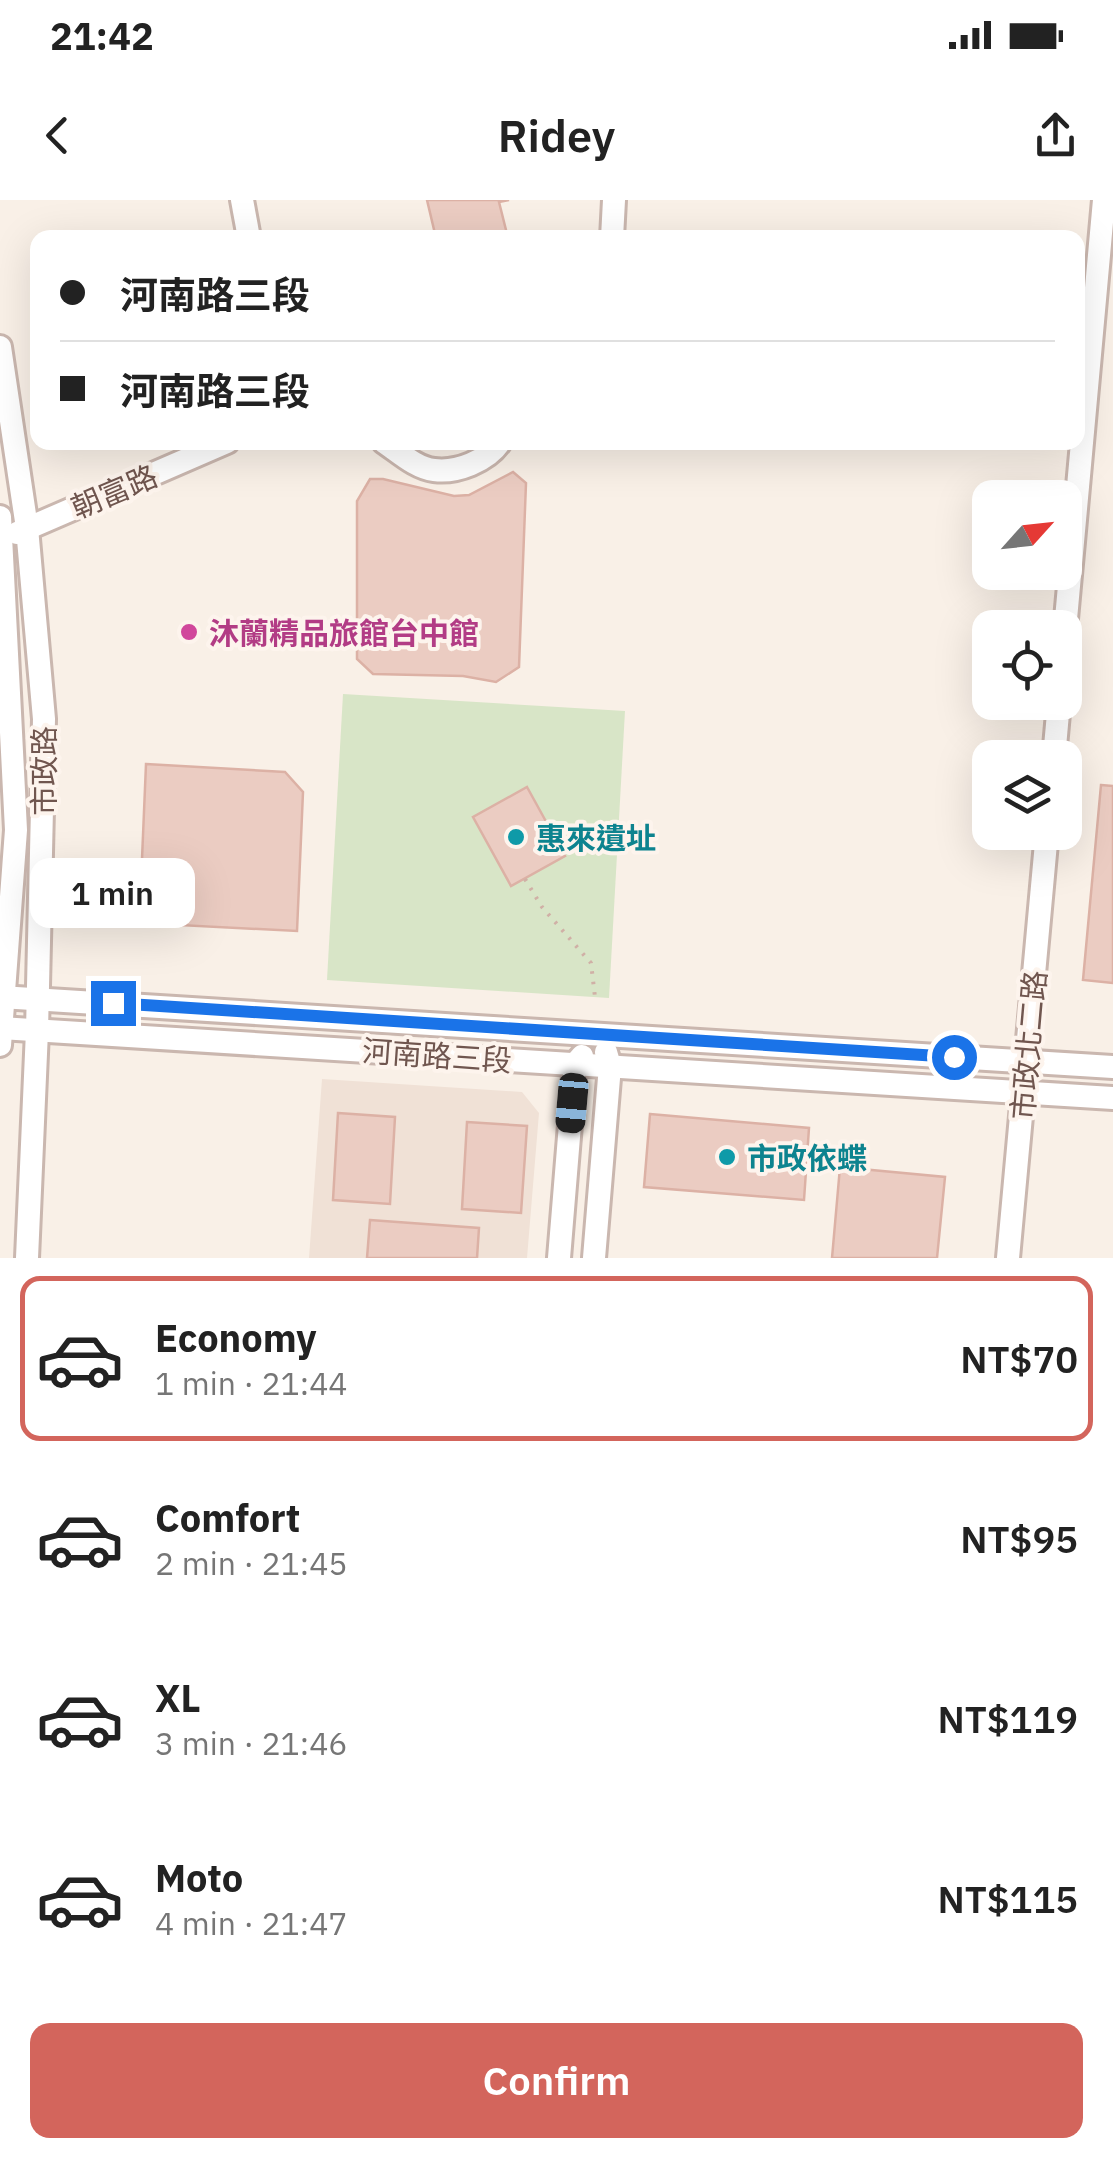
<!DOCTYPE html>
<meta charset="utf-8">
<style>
:root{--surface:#fff;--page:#f2f2f2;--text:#222;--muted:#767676;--line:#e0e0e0;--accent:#d3655c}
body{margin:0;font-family:"IBM Plex Sans","Noto Sans TC",sans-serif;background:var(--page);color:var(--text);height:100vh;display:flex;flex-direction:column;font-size:38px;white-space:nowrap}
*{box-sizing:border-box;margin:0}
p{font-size:32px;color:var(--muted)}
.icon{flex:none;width:55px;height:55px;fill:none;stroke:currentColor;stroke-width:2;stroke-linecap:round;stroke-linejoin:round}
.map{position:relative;height:1058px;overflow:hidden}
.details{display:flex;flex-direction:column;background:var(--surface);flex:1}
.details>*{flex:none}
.guide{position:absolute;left:30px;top:30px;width:1055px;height:220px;border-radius:20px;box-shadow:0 10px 40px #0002;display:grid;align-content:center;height:220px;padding:0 30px;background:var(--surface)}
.needle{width:65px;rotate:63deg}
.buttons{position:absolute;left:972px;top:280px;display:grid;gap:20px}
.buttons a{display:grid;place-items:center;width:110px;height:110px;border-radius:20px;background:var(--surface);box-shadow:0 10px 40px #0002;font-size:50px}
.end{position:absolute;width:45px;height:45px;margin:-22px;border:12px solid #1a73e8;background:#fff;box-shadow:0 0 0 5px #fff}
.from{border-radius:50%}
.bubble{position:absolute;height:70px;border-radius:20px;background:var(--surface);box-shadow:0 10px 40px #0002;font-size:32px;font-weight:600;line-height:70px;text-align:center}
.car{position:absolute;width:30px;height:60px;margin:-30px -15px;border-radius:12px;box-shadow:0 0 8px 2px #0007;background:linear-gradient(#222 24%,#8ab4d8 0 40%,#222 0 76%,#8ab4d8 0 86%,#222 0)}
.guide b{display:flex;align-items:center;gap:35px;height:95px;font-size:38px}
.guide b+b{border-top:2px solid var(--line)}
.guide i{width:25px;height:25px;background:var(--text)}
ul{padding:18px 0 0;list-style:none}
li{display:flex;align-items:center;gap:30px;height:165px;margin:0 20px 15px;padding:0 10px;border:5px solid transparent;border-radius:20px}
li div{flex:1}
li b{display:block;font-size:38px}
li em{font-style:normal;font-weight:600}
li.active{border-color:var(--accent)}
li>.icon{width:90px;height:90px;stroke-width:1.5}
.action{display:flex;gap:20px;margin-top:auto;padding:20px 30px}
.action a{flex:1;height:115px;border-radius:20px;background:var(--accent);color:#fff;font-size:40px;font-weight:600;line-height:115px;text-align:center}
.status{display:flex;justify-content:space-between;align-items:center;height:70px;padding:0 50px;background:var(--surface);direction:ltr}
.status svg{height:28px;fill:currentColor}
header{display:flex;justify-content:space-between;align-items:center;height:130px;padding:0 30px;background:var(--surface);font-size:45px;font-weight:600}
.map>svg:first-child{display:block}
.residential{fill:#f0e1d6}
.green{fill:#d8e5c7}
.building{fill:#ebccc2;stroke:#dcb1a5;stroke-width:2.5}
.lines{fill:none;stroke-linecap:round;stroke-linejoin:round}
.minor-casing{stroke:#cab7af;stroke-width:28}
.path{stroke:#d0b0a6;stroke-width:4;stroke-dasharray:2.5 8;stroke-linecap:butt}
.minor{stroke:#fff;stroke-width:22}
.route{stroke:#1a73e8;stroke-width:12}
.hotel-dot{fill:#d1479c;stroke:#fdf4ed;stroke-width:4}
.culture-dot{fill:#0f9aa8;stroke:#fdf4ed;stroke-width:4}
.labels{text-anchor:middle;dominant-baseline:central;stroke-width:8;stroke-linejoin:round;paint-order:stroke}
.street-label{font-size:30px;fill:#70564f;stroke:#fdf4ed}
.hotel-label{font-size:30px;font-weight:bold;fill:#b23c85;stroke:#fdf4ed;text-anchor:start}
.culture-label{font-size:30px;font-weight:bold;fill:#0d838f;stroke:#fdf4ed;text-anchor:start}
</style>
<div class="status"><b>21:42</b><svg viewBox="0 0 49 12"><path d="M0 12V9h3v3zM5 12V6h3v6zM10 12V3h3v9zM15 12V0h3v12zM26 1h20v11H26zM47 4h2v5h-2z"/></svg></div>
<header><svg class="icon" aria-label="back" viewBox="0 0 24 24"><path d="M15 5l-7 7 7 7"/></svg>Ridey<svg class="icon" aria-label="share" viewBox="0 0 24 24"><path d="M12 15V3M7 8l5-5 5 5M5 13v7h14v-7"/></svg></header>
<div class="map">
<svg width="1113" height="1058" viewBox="0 0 1113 1058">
<rect width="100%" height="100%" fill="#f9f0e7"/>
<!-- residential -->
<path class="residential" d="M322,879L522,892L539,913L527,1058H309Z"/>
<!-- green -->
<path class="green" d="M343,494L625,511L609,798L327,780Z"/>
<!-- building -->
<g class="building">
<path d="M427,0H509L499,2L508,38H436Z"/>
<path d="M513,272L526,283L519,467L496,482L463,476L373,474L357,459V301L370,279H383L454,296L469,295Z"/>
<path d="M146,564L285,572L303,592L297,731L178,725L187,716L150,675L141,683Z"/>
<path d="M1101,585L1113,586V783L1083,780Z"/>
<path d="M527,587L565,656L511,686L473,617Z"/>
<path d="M338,913L395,917L390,1004L333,1000Z"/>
<path d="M650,914L809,928L804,1000L644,987Z"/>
<path d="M467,922L527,926L521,1013L462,1009Z"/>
<path d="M840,967L945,977L937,1058H832Z"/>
<path d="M370,1020L479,1028L477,1058H367Z"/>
</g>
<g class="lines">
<defs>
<g id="minor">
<path d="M242,0L249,38"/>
<path d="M612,38L614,0"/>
<path d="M0,147L27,328L44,519L37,831L27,1058"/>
<path d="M384,242C399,252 416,268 434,270C457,273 487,261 500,242"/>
<path d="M0,317L16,630L0,845"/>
<path d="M17,333L227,242"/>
<path d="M1065,430L1104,0"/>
<path d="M1054,558L1059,502"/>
<path d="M0,797L1113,867"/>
<path d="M0,828L1113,898"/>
<path d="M559,1058L575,864L582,856"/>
<path d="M594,1058L610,866L606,852"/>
<path d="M1008,1058L1047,632"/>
</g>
</defs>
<!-- minor casing -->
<use href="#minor" class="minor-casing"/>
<!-- path -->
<path class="path" d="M525,679L542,707L591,763L595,797"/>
<!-- minor -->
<use href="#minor" class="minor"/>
</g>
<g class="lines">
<!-- route -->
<path class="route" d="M113,803L954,857"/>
</g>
<!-- markers -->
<circle class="hotel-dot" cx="189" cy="432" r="10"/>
<g class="culture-dot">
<circle cx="516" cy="637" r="10"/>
<circle cx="727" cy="957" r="10"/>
</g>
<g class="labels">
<!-- street labels -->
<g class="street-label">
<text transform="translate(114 291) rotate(-23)">朝富路</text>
<text transform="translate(43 571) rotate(-90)">市政路</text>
<text transform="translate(1028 845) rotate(-85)">市政北二路</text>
<text transform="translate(437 855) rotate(4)">河南路三段</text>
</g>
<!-- hotel labels -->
<g class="hotel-label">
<text x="209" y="432">沐蘭精品旅館台中館</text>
</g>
<!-- culture labels -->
<g class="culture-label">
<text x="536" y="637">惠來遺址</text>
<text x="747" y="957">市政依蝶</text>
</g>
</g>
</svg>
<div class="buttons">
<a><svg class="needle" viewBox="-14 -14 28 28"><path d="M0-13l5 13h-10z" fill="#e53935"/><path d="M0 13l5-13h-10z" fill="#767676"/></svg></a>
<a><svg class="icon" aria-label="locate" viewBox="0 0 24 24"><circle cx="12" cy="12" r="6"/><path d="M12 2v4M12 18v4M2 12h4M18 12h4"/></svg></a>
<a><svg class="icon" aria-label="layers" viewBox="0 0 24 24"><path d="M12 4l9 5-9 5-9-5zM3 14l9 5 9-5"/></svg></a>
</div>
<i class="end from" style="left:954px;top:857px"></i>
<i class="end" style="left:113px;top:803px"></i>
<div class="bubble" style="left:30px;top:658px;width:165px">1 min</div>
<i class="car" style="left:572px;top:903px;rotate:185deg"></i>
<div class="guide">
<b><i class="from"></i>河南路三段</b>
<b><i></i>河南路三段</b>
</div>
</div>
<section class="details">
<ul>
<li class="active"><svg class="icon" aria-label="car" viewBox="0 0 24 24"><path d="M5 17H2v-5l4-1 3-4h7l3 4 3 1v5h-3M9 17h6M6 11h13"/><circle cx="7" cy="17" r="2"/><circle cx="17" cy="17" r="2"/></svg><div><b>Economy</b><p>1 min · 21:44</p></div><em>NT$70</em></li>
<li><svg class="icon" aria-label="car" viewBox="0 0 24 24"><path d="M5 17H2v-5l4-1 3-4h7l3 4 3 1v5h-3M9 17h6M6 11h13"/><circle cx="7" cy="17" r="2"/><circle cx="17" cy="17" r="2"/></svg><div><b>Comfort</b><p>2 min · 21:45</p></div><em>NT$95</em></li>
<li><svg class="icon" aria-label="car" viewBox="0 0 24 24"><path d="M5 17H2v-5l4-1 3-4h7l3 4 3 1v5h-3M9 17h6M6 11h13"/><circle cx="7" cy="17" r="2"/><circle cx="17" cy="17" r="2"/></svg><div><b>XL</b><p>3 min · 21:46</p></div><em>NT$119</em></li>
<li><svg class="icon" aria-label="car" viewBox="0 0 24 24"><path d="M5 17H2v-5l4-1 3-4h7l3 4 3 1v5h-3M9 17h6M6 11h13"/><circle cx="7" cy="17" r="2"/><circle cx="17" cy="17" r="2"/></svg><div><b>Moto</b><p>4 min · 21:47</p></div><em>NT$115</em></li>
</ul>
<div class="action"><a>Confirm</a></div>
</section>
